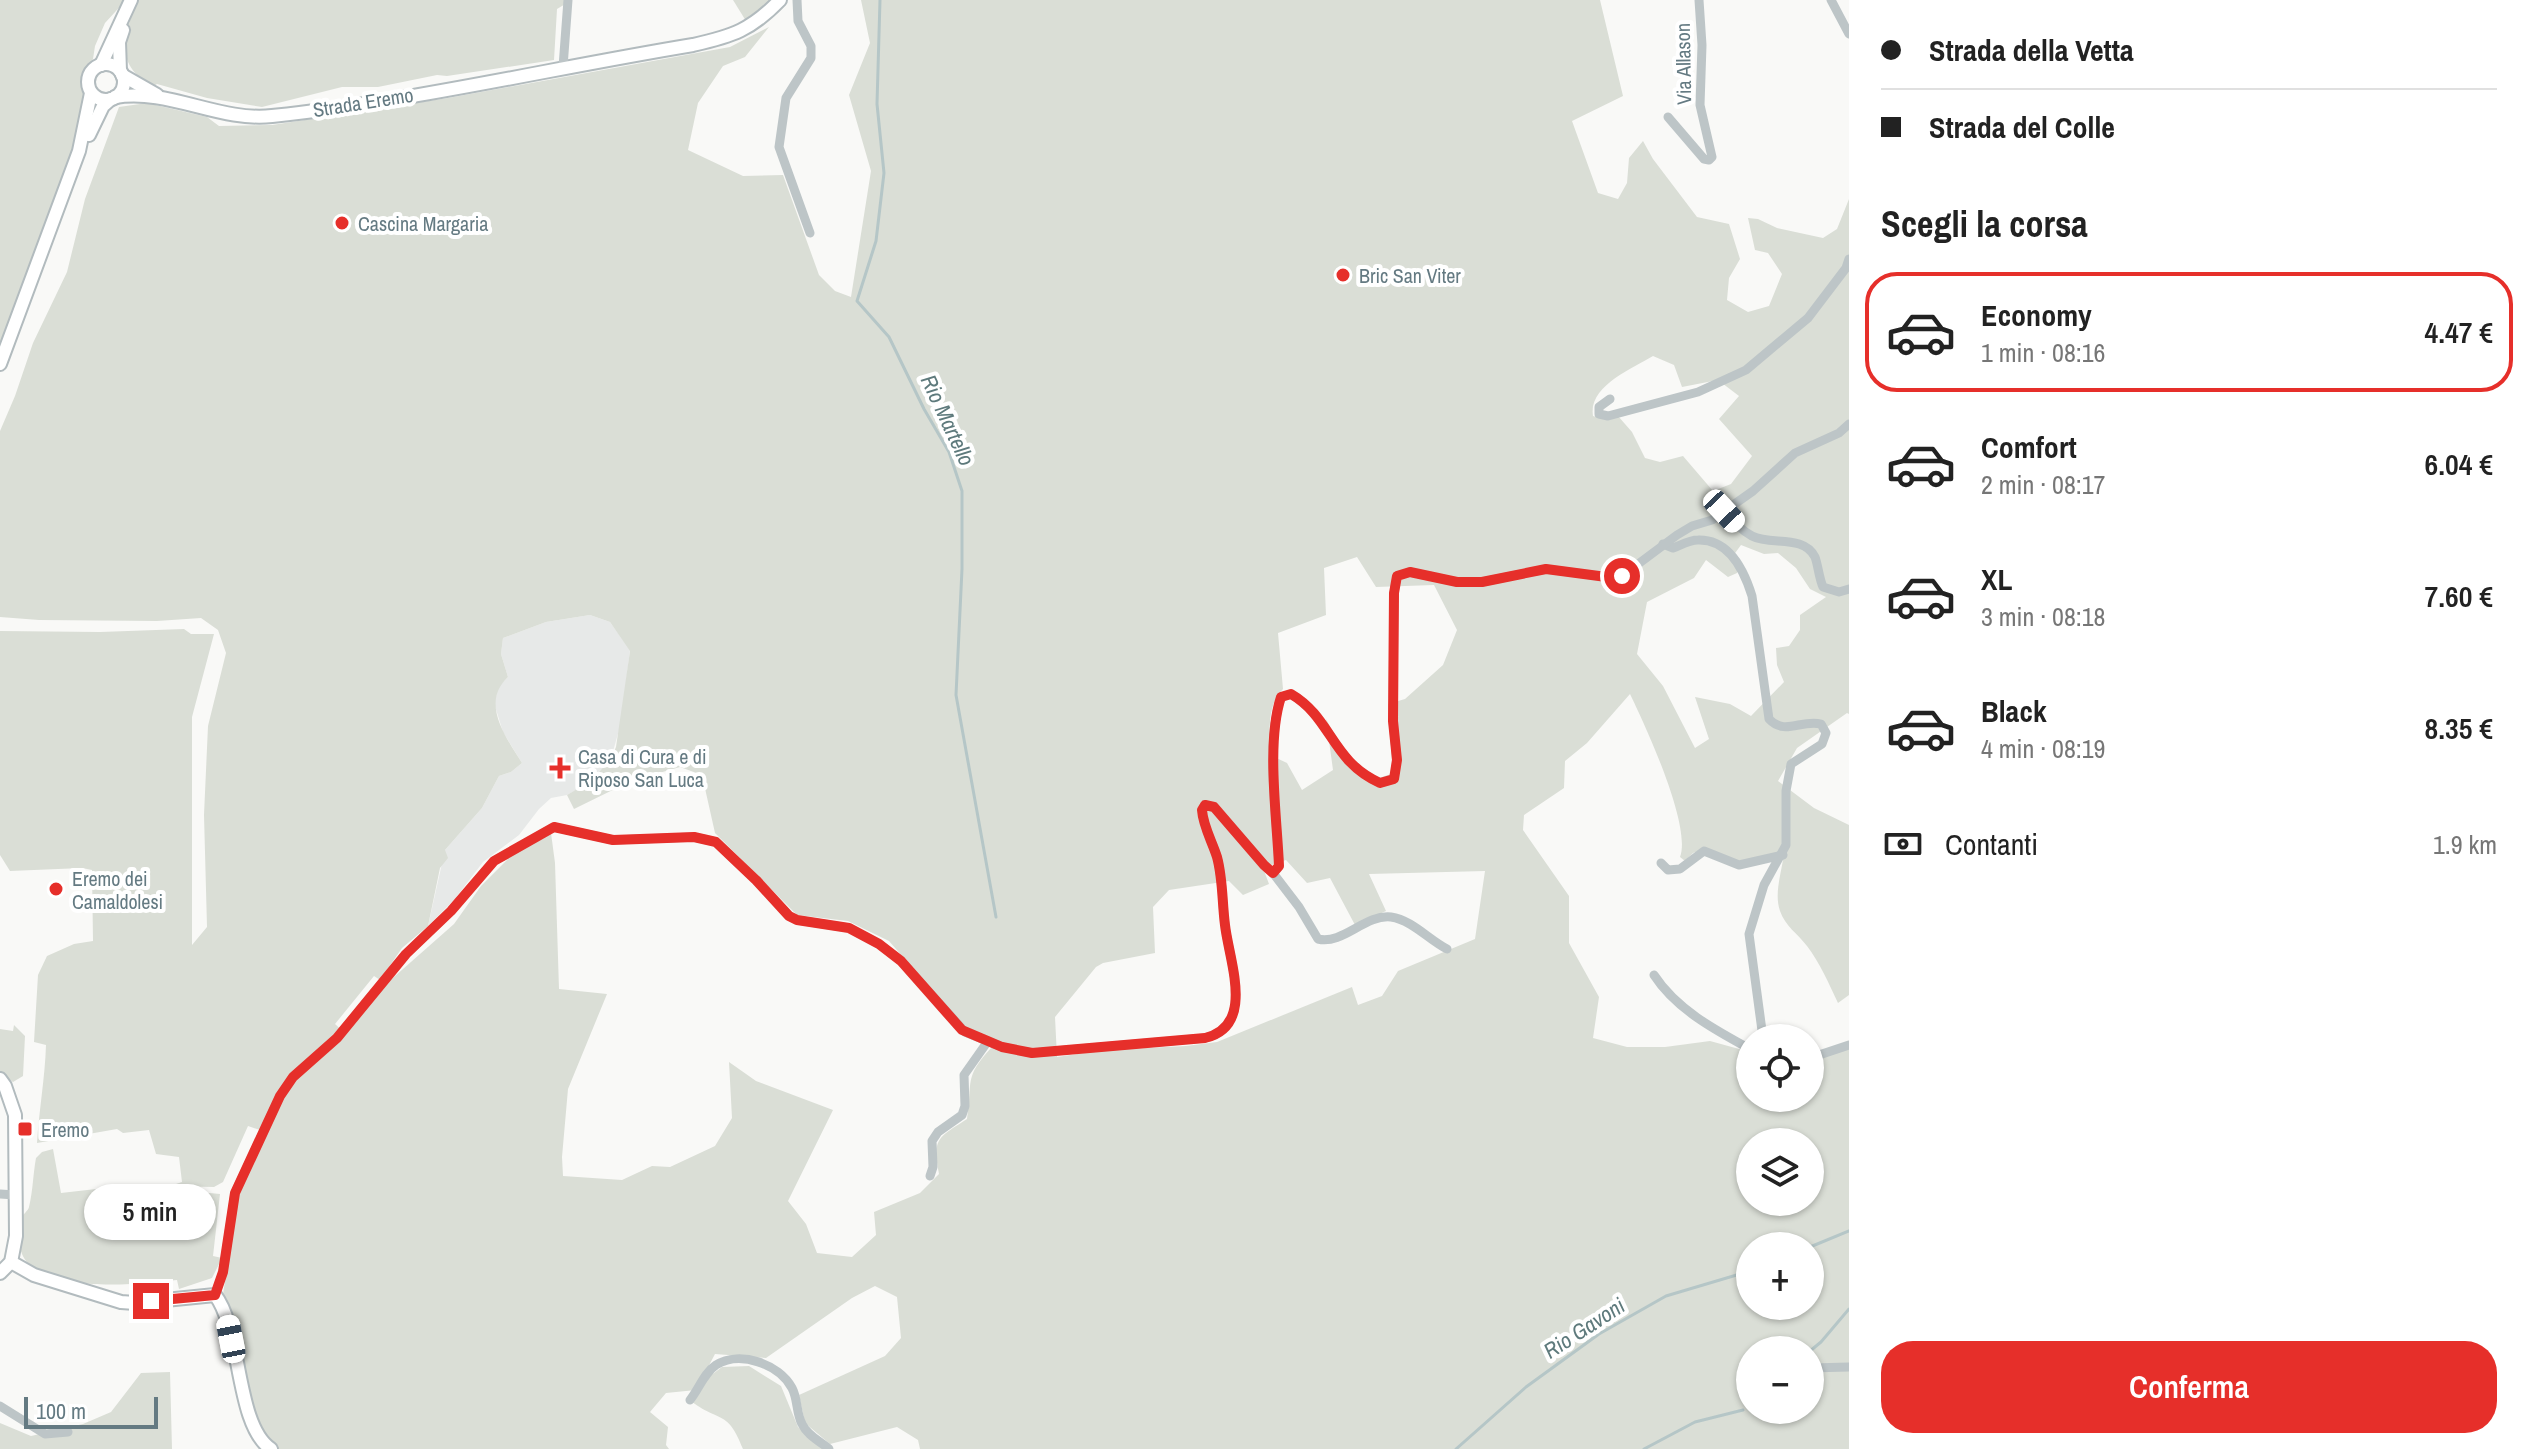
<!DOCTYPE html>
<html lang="it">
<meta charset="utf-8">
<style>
:root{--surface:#fff;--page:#f2f2f2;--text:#222;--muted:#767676;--line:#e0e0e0;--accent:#e62f2a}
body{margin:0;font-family:"Archivo Narrow",sans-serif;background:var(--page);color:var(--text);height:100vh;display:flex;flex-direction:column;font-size:30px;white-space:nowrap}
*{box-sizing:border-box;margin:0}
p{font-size:26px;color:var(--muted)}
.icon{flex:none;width:44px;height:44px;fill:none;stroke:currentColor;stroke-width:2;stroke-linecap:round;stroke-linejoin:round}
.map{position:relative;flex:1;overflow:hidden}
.panel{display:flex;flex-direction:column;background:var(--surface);width:680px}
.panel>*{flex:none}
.banner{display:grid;align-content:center;height:176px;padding:0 32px;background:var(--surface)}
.controls{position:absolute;left:1736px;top:1024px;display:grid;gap:16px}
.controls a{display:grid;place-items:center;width:88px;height:88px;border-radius:50%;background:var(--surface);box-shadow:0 2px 6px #0004;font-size:40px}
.scale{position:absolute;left:24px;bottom:20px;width:134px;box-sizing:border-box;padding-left:8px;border:4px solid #647a82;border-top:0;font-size:22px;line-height:28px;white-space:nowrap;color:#647a82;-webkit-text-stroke:6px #fff;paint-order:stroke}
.end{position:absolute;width:36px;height:36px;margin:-18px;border:10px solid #e62f2a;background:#fff;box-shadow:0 0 0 4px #fff}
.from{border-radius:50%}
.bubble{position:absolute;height:56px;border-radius:28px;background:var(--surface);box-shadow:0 2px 6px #0004;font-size:26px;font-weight:600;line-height:56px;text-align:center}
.car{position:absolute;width:24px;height:48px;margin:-24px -12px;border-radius:10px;box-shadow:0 0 6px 2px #0007;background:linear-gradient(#fff 24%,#345 0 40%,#fff 0 76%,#345 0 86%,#fff 0)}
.banner b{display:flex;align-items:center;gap:28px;height:76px;font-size:30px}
.banner b+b{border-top:2px solid var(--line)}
.banner i{width:20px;height:20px;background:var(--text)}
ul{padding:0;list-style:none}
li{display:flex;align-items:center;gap:24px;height:120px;margin:0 16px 12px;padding:0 16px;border:4px solid transparent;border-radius:32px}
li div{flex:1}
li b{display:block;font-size:30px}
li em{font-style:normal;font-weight:600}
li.selected{border-color:var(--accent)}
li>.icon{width:72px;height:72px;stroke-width:1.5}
h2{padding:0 32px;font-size:36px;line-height:96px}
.pay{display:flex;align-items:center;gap:20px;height:88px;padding:0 32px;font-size:30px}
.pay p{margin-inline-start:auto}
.button{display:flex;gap:16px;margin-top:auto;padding:16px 32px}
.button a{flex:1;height:92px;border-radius:32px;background:var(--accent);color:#fff;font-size:32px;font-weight:600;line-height:92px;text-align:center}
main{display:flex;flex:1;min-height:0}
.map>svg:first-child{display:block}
.built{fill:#e7e9e8}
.green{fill:#daded6;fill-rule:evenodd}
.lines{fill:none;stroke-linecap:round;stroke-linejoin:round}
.stream{stroke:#b5c6c7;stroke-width:3}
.secondary-casing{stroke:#b2bbbe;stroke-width:16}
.street{stroke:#bdc5c7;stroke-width:9}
.secondary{stroke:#fff;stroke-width:12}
.route{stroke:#e62f2a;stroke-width:10}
.poi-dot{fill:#e62f2a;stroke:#fff;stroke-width:3}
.labels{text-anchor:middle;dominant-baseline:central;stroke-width:8;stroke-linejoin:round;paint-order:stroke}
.street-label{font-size:20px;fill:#647a82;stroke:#fff}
.poi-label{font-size:20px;fill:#647a82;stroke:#fff;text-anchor:start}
.water-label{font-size:22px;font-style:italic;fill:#5e7a7c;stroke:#fff}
</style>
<main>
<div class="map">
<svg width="1849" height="1449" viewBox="0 0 1849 1449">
<rect width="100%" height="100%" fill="#f9f9f7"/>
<!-- built -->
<path class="built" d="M590,615L610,622L630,650L621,723L610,762L578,789L567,795L551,798L539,809L519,835L483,862L454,900L428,926L445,850L482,808L499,776L511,772L522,763L503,732L494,703L499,686L508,677L501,654L503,638L546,622Z"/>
<!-- green -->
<g class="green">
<path d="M0,0H126L105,23L95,46L93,59L81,75L85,110L76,139L0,348Z"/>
<path d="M137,0H572L557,9L554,60L447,76L437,75L378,87H342L262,107L207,98L157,84L152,87C113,62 124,37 137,0Z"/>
<path d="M733,0H772L746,21Z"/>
<path d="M861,0H1600L1623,96L1572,121L1598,193L1618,199L1627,183L1629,158L1643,141L1653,159L1697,217L1729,224L1740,259L1729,278L1727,300L1748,312L1769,306L1782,274L1768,253L1755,250L1748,218L1758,219L1777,228L1823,238L1837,229L1849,199V714L1847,713L1797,748L1778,781L1814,808L1849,825V995L1838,1003C1829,984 1820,963 1807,946C1798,934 1785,926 1780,911C1773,891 1784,868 1784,848L1778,854L1740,862L1704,849L1693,853L1685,861L1680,857C1692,826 1645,725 1630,694L1587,743L1565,761L1564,788L1524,815L1523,830L1569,896V943L1599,997L1593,1038L1627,1047H1665L1710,1041L1750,1052V1098H1810V1061L1849,1049V1449H920L918,1440L897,1427L830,1444L805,1423L799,1395L885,1356L901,1338L897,1297L875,1286L852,1298L766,1358L715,1354L696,1390L666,1393L650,1412L668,1427L666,1445L669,1449H279L268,1443L255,1411L223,1294L239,1193L266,1132L248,1126L223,1182L214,1187L170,1186L182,1182L179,1157L156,1154L149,1130L123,1133L117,1129L37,1143C39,1110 45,1078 46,1045L34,1042L38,975L47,956L74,944L93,941L92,870L82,868L10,871L0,855V631L100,632L184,629L191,634H214L192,717V945L207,927L204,815L208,726L226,653L218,630L201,618L157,621L39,620L0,617V431L15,396L33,343L67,272L85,199L119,107L147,103L207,117L219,126L272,125L448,98L730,47L769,27L745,57L723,66L698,103L688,150L743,176L783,175L819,275L835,291L851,297L871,171L849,95L870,43ZM1653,356L1674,365L1682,387L1718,380L1739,396L1719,419L1752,456L1731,484L1713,491L1683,456L1660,462L1645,458L1632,432L1618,416L1604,419L1593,416C1588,386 1632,369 1653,356ZM1741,545L1764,554L1778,553L1796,568L1810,589L1826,597L1800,615V630L1789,646L1776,648L1777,665L1784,682L1751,716L1730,704L1695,697L1709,739L1695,748L1663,686L1637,654L1647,602L1694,578L1706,560L1728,577L1737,573L1738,568L1730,560ZM1357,557L1376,587L1434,585L1457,630L1443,665L1405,699L1388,704L1392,761L1391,774L1379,778C1352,764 1340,745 1326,719L1333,770L1302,790L1287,763L1270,755C1270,733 1266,706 1283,689L1278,633L1326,615L1324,568ZM590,615L610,622L630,651L616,747C608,768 587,784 567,795L574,809L631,781L680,767L702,775L715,833L797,915L848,921L889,941L965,1028L992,1047C963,1078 973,1081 967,1119C938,1138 932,1138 939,1174L920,1193L874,1212L876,1235L852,1257L817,1253L806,1224L788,1201L833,1110L756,1081L729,1062L732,1118L715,1146L670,1167L652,1166L622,1180L563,1176L562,1157L568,1089L607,994L559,989L555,863L551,833L511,856L481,886L454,924L386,984L346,1034L335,1024L374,976L380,980L402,948L428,926L440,868L448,858L445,850L482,808L499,776L511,772L522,763C506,737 480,703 508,677L501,654L503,638L546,622ZM1286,860L1307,883L1330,878L1355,925L1386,911L1369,874L1485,871L1475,939L1398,971L1382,996L1358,1005L1352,987L1217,1042L1186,1046L1105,1050L1057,1057L1055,1017L1096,967L1103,963L1155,953L1153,907L1169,890L1229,881L1243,895L1269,884L1263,868ZM1750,1142H1810V1202H1750ZM1750,1246H1810V1306H1750ZM1750,1350H1810V1410H1750Z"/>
<path d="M14,1025L25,1036L23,1076L13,1082L0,1072V1029L13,1031Z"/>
<path d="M53,1149L61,1193L131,1185L133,1193L140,1198L162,1197L178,1190L220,1194L213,1256L222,1258L212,1278L179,1289L177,1280C142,1284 28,1297 20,1247C19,1240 19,1223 22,1217C24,1213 28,1211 29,1207C33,1191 33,1174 36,1158L42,1152Z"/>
<path d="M749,1366L781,1386L798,1427L829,1449H743C728,1410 721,1423 692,1402L710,1376L722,1367Z"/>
<path d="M170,1372L172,1449H0V1423L31,1436L83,1424L111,1412L141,1373Z"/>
</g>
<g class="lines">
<!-- stream -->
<g class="stream">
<path d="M880,0L877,104L884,173L876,241L857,301L889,337L924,409L949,452L962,491V569L956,695L996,917"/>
<path d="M1810,1247L1849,1231"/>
<path d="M1810,1351L1821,1342L1849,1309"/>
<path d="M1456,1449L1526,1387L1599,1334L1666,1296L1750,1271"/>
<path d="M1644,1449L1695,1422L1743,1410"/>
</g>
<defs>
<g id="secondary">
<circle cx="106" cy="82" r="18"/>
<path d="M101,65L131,0"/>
<path d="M120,71L119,42L123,30"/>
<path d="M122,75L157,95"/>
<path d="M115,97C169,88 219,122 272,116C413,101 553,68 693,45C733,36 751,30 780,0"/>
<path d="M89,135L103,106L111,99"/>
<path d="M0,364L79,151L91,93"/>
<path d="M0,1079L5,1086L15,1115L16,1236L11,1262L0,1273"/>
<path d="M11,1262L34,1275L121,1302L135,1303L215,1295C242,1329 235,1425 271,1449"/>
</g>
</defs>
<!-- secondary casing -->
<use href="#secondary" class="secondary-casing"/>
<!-- street -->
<g class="street">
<path d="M797,0L798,21L811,46V58L786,98L779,147L810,233"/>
<path d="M1831,0L1849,34"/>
<path d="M563,67L568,0"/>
<path d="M1668,117L1704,159L1709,160L1712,157L1700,105L1702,45L1699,0"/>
<path d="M1610,399L1599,407V414L1608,416L1698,392L1746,370L1808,318L1846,268L1849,259"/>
<path d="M1724,511C1733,521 1741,530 1752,536C1771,546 1803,534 1815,557C1818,565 1819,578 1823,587L1839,592L1849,589"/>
<path d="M1663,544L1673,548C1681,545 1689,540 1698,540C1729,539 1744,570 1752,596L1769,719C1785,736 1801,719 1821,724L1826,733L1822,744L1791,764L1786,791V845L1764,885L1749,934L1763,1038"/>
<path d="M1661,863L1668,870L1680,869L1704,851L1739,865L1783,855"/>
<path d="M1273,873L1299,907L1318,939C1343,945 1365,914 1391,917C1412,920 1429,940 1447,949"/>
<path d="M1654,975C1676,1009 1715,1030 1750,1049"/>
<path d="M1810,1058L1849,1045"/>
<path d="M930,1176L933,1167L932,1141L938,1132L962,1115L965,1106L964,1075L988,1041"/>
<path d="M0,1194L15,1195"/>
<path d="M215,1295L223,1272L235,1193L280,1096L293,1077L337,1038L406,954L451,911L494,861L554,827L613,840L694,837L716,842L756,880L789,916L797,920L849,928L879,944L901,961L965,1032L1002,1047L1032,1053L1205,1038C1256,1026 1229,961 1225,925C1222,902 1223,879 1217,857C1212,841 1203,826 1202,810L1205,805L1214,807L1264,865L1273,873L1279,866C1277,815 1265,746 1281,697L1291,694C1332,718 1331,761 1380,783L1394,779L1397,760L1393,721L1394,593L1397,576L1410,572L1457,582H1482L1546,569L1614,578L1622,576L1677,535L1692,526L1712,520L1753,491L1795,453L1839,433L1849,424"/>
<path d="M1810,1368L1849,1367"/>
<path d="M690,1400C699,1389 704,1373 716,1365C740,1350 779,1364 792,1388C798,1399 796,1413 802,1424C807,1435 821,1442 829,1449"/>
<path d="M0,1406L45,1434L68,1432"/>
</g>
<!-- secondary -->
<use href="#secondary" class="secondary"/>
</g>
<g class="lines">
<!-- route -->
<path class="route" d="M151,1301L215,1295L223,1272L235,1193L280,1096L293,1077L337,1038L406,954L451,911L494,861L554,827L613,840L694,837L716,842L756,880L789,916L797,920L849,928L879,944L901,961L962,1030L1002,1047L1032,1053L1205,1038C1256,1026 1229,961 1225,925C1222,902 1223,879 1217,857C1212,841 1203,826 1202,810L1205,805L1214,807L1264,865L1273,873L1279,866C1277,817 1266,743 1281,697L1291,694C1332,718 1331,761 1380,783L1394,779L1397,760L1393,721L1394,593L1397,576L1410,572L1457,582H1482L1546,569L1614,578L1622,576"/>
</g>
<!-- markers -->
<g class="poi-dot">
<circle cx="342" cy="223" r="8"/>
<circle cx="1343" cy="275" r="8"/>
<path d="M556 756h8v8h8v8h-8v8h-8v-8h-8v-8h8z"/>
<circle cx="56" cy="889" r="8"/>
<rect x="17" y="1121" width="16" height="16" rx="4"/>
</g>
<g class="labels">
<!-- street labels -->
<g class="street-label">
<text transform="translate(1683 64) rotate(-91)">Via Allason</text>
<text transform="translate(363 102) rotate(-9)">Strada Eremo</text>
</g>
<!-- poi labels -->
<g class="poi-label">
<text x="358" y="223">Cascina Margaria</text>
<text x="1359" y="275">Bric San Viter</text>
<text x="578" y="756">Casa di Cura e di<tspan x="578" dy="23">Riposo San Luca</tspan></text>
<text x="72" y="878">Eremo dei<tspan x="72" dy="23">Camaldolesi</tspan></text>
<text x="41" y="1129">Eremo</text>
</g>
<!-- water labels -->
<g class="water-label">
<text transform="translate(948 420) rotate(65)">Rio Martello</text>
<text transform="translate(1584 1328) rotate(-33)">Rio Gavoni</text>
</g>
</g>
</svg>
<div class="controls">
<a><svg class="icon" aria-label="locate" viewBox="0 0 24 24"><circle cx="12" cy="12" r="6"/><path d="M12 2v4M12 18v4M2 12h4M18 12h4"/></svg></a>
<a><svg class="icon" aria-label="layers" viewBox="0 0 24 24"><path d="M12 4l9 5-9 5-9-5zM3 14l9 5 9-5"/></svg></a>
<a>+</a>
<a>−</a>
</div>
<div class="scale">100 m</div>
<i class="end from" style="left:1622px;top:576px"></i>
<i class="end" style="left:151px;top:1301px"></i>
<div class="bubble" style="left:84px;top:1184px;width:132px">5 min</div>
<i class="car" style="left:1724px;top:511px;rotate:137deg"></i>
<i class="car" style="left:231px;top:1339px;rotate:349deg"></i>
</div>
<section class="panel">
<div class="banner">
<b><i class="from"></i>Strada della Vetta</b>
<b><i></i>Strada del Colle</b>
</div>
<h2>Scegli la corsa</h2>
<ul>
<li class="selected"><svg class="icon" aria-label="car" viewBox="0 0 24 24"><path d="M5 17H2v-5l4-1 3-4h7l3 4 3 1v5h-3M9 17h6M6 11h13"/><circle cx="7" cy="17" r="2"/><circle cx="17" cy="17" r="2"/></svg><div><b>Economy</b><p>1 min · 08:16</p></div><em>4.47 €</em></li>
<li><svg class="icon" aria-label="car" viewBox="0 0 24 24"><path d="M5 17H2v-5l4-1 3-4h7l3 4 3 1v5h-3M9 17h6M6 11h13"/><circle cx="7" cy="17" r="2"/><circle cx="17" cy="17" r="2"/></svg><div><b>Comfort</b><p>2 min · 08:17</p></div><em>6.04 €</em></li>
<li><svg class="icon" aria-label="car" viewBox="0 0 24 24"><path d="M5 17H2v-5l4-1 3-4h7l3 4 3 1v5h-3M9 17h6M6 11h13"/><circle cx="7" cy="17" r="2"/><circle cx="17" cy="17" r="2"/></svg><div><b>XL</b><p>3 min · 08:18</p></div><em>7.60 €</em></li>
<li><svg class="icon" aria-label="car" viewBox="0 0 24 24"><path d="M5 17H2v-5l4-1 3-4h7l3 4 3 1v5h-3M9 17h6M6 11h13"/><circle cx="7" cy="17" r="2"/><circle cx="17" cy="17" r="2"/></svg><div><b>Black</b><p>4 min · 08:19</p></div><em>8.35 €</em></li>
</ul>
<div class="pay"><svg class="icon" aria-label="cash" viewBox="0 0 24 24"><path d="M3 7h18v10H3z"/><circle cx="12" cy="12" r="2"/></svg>Contanti<p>1.9 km</p></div>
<div class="button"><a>Conferma</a></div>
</section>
</main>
